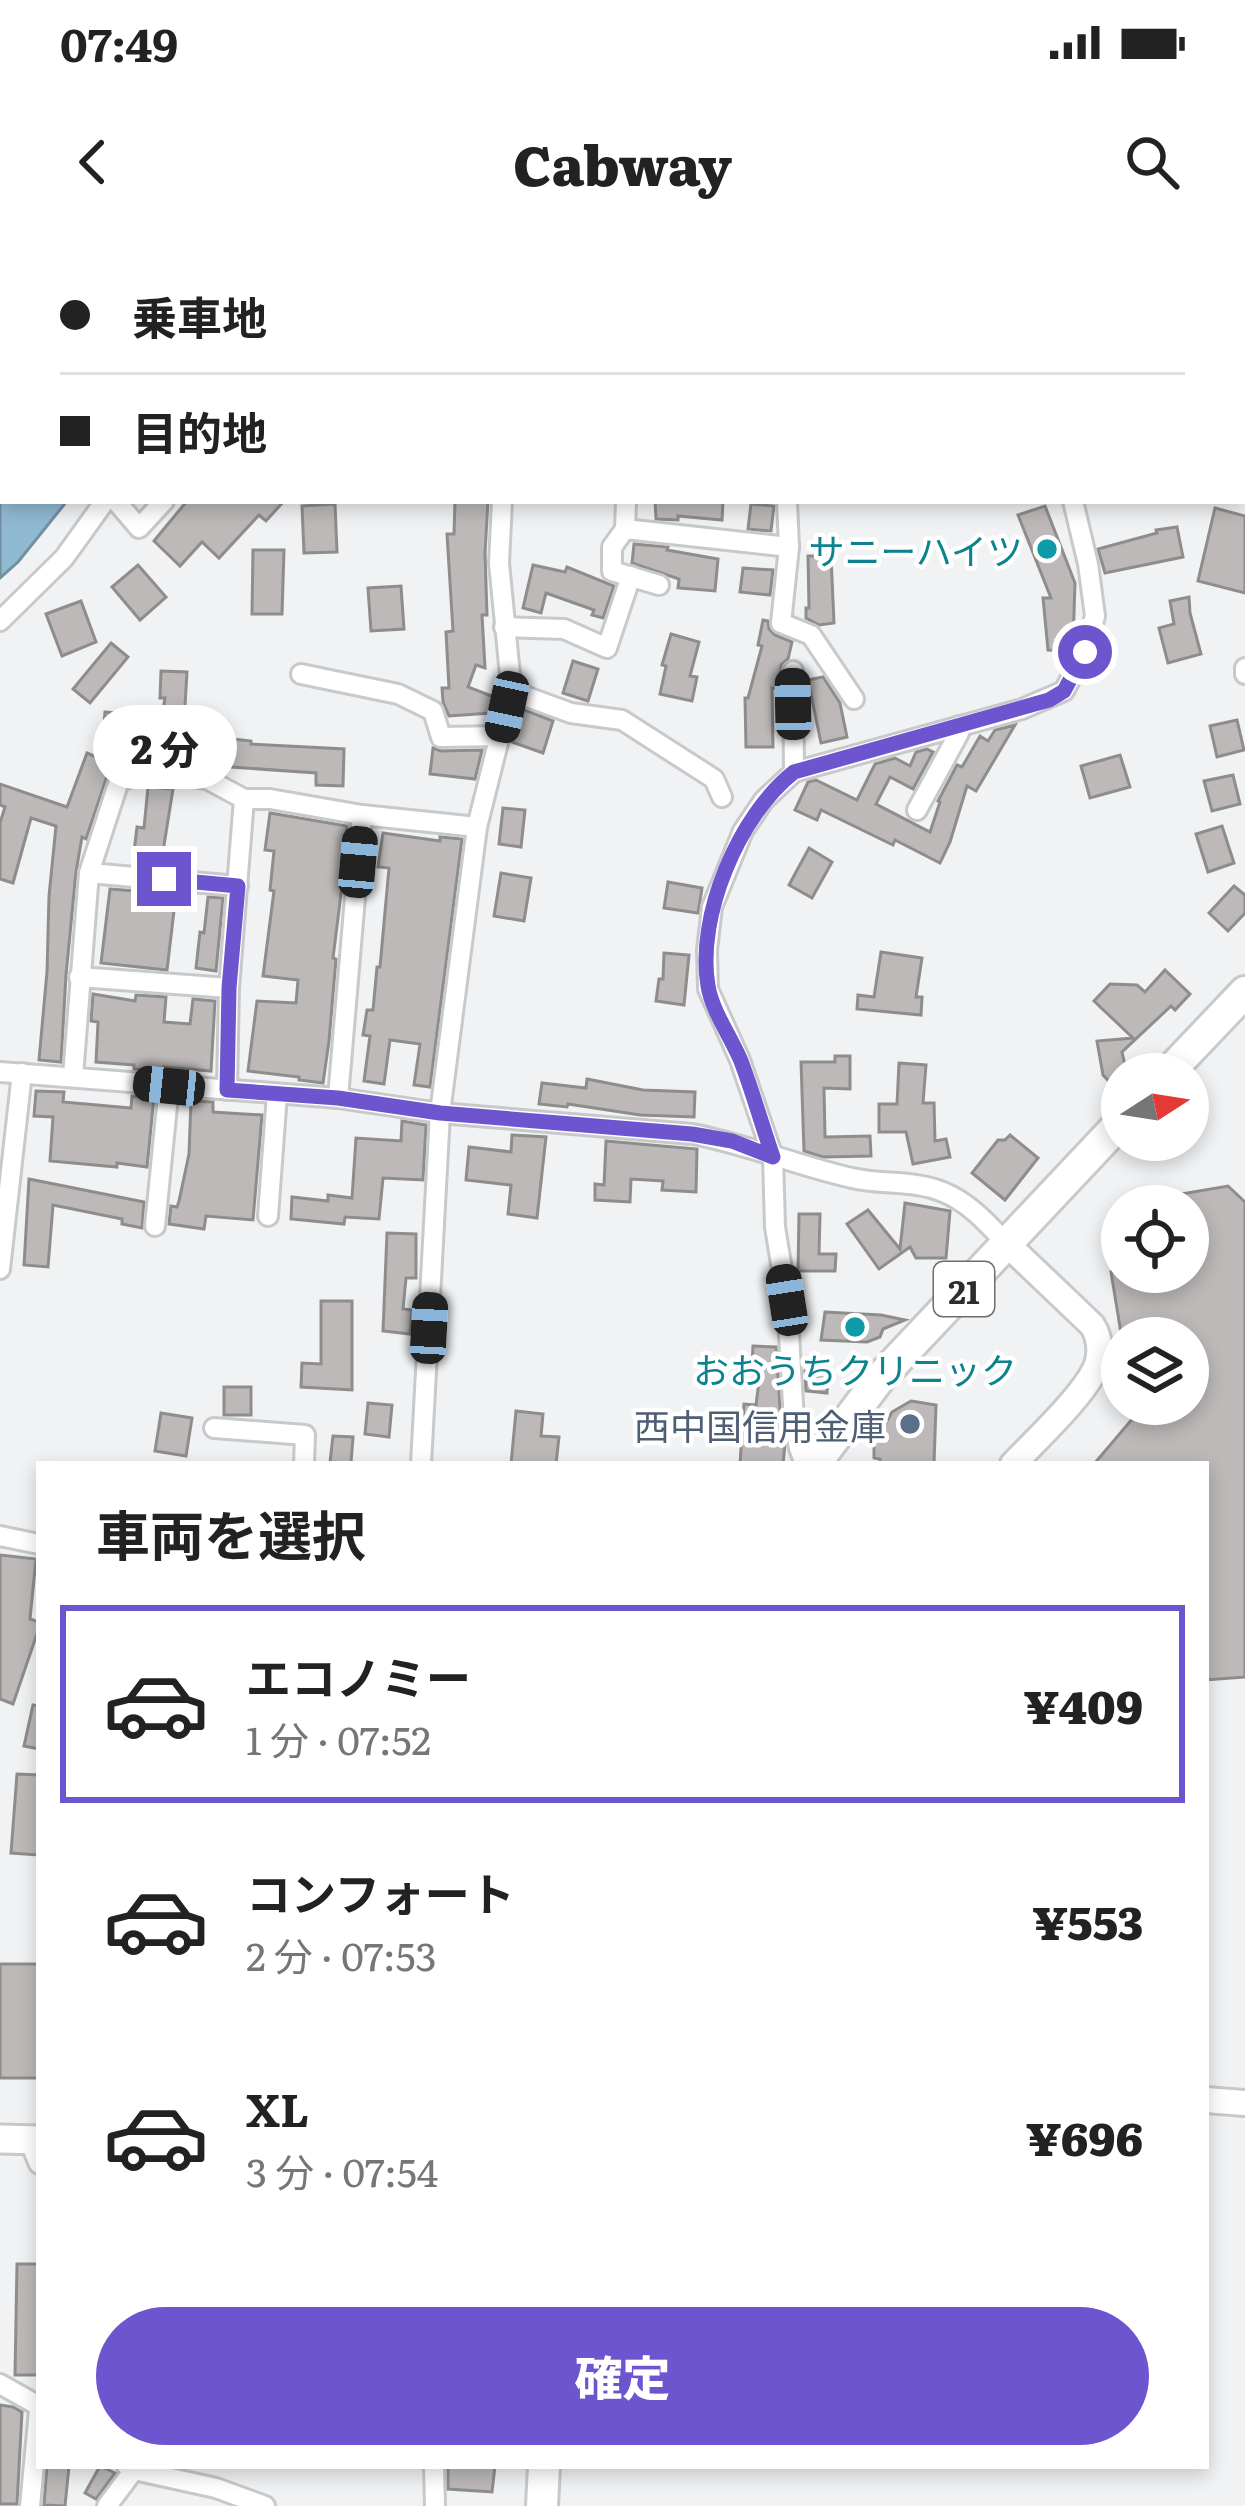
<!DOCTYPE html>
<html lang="ja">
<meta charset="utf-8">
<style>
:root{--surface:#fff;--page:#f6f6f6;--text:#222;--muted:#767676;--line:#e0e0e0;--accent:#6d55cf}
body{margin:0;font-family:Literata,"Noto Sans JP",serif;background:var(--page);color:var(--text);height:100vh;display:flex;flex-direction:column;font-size:45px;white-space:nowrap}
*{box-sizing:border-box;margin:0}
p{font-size:39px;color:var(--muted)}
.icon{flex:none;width:66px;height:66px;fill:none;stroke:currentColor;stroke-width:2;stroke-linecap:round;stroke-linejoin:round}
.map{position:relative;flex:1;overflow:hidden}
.panel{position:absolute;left:36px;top:1221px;width:1173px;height:1008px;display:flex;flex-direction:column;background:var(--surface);border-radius:0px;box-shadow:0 6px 18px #0003}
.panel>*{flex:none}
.top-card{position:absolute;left:0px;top:0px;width:1245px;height:264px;box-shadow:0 6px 18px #0003;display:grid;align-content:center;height:264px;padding:0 60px;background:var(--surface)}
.needle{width:78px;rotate:78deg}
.tools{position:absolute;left:1101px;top:813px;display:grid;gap:24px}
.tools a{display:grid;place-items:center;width:108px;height:108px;border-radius:50%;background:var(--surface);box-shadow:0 6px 18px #0003;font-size:60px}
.end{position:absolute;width:54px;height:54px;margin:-27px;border:15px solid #6d55cf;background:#fff;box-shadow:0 0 0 6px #fff}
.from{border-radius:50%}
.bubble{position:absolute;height:84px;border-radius:42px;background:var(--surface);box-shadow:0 6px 18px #0003;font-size:39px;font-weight:800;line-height:84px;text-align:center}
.car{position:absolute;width:36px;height:72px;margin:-36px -18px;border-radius:15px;box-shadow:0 0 9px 3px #0007;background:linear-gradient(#222 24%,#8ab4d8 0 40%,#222 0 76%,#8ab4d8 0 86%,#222 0)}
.top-card b{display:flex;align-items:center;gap:42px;height:114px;font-size:45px}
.top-card b+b{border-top:3px solid var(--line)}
.top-card i{width:30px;height:30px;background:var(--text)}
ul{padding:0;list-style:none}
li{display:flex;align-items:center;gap:36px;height:198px;margin:0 24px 18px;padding:0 36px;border:6px solid transparent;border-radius:0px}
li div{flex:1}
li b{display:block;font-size:45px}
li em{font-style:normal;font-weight:800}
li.on{border-color:var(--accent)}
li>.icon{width:108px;height:108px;stroke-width:1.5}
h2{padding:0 60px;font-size:54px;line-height:144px}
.action{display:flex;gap:24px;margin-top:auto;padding:24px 60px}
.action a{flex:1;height:138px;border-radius:72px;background:var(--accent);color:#fff;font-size:48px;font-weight:800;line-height:138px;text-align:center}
.status{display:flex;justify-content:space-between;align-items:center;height:84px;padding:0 60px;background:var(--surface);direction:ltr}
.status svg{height:33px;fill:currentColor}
header{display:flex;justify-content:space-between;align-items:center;height:156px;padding:0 60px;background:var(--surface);font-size:54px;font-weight:800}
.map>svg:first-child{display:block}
.water{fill:#90bad2;stroke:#7290a1;stroke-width:3}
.building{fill:#bcb9b8;stroke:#8f8d8c;stroke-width:3}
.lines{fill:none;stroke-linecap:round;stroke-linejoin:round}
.minor-casing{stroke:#c7c9cb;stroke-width:24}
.tertiary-casing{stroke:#c7c9cb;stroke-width:30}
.secondary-casing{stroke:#c7c9cb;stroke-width:33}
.primary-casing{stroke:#c7c9cb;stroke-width:36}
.minor{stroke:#fff;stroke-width:18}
.tertiary{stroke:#fff;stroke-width:24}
.secondary{stroke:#fff;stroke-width:27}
.primary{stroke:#fff;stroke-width:30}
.route{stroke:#6d55cf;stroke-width:15}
.culture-dot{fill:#0f9aa8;stroke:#fff;stroke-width:4.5}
.service-dot{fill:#5c6f8a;stroke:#fff;stroke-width:4.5}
.labels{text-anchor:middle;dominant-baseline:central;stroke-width:9;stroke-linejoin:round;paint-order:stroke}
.shield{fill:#fff;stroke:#6b6c6d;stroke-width:3}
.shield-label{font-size:33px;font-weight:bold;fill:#2c2d2e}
.culture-label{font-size:36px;fill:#0d838f;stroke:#fff;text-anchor:end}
.service-label{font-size:36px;fill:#4e5e75;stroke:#fff;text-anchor:end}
</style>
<div class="status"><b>07:49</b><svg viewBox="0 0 49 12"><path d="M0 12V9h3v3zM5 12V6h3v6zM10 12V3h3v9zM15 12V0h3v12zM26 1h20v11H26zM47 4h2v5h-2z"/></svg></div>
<header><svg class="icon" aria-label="back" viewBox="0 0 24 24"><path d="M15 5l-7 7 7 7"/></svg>Cabway<svg class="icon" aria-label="search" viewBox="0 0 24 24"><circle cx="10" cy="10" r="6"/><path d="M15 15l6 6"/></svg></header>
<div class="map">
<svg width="1245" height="2266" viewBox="0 0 1245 2266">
<rect width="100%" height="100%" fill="#f0f2f4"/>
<!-- water -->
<path class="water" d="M3,147V261H67L18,322L0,338V158Z"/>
<!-- building -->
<g class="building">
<path d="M187,261H284L266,281L259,275L219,318L202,302L180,326L154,301Z"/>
<path d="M455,261H488L485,313L487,375H482L485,428L476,425L468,447L494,457L491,473L449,476L443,462L442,448H449L446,392L453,391L447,294H454Z"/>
<path d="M655,261H723L722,280L678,276V280L656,279Z"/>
<path d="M335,264L337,312L304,313L302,266Z"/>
<path d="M751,264L774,266L771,291L748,289Z"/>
<path d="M1045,266L1075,343L1073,404L1070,411L1048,410L1043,358H1051L1018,275Z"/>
<path d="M1215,268L1245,276V353L1198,341Z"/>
<path d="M1177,287L1183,317L1105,333L1098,309L1157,293L1156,290Z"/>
<path d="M634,304L668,307L667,310L718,319L715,351L678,348L679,339L632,323Z"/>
<path d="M253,310H284L282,374H252Z"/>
<path d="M808,316H831L834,383L819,385L806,378V368H809Z"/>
<path d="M138,325L166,357L140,380L112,347Z"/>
<path d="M533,325L565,332L567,327L614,346L603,378L592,375L594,370L546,353L541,373L523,368Z"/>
<path d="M743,328L773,330L770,355L740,352Z"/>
<path d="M401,346L404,389L371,391L368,348Z"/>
<path d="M1189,357L1190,373L1201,414L1168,423L1159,388L1174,384L1170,361Z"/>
<path d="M81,361L96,402L62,416L46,374Z"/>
<path d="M763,380L768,381L769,389L775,395L792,402L788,419L781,425L780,449L772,448L773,507H746L745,458H748L762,406L758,405Z"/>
<path d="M671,394L699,402L690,436L697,437L692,461L660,454L666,426L662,425Z"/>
<path d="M111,403L128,417L90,463L73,449Z"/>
<path d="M573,421L598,429L588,461L563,453Z"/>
<path d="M161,431L187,432L184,482H187L182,515L156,510L165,458H160Z"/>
<path d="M823,437L840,463L847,497L821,503L808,440Z"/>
<path d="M522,469L553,481L543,513L512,502Z"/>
<path d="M105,472L129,474L125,515L119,514L114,528L107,536L86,599L82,597L76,632L66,735L61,822L39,820L47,732L49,656L56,586L31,578L13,643L0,639V583L5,567L0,565V544L67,567L87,513L101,519Z"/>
<path d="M1237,480L1244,510L1217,517L1210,486Z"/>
<path d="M1015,485L976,551L967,546L950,602L940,623L895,600L893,605L821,570L817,580L795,570L808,542L816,540L857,560L875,524L895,518L910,526L916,512L927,509L933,512L913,549L890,537L876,564L930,592L940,562L938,561L957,525L962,527L980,496L988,501L995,490Z"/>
<path d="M233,499L251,501V504L344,509L343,546L316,545V533L231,527Z"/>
<path d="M433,508L441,511L482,510L475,539L430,534Z"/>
<path d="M1120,515L1130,547L1090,558L1081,526Z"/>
<path d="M1233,535L1240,564L1212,571L1204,541Z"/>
<path d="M148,547L173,549L161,624L133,620L137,587L144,588Z"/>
<path d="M503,568L525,570L521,607L499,604Z"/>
<path d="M270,573L347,586L340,638H343L333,718L336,719L329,801L323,843L299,840V837L248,831L257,761L296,763L298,740L263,736L274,651L270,650L274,611L265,610Z"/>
<path d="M1222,586L1234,623L1208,632L1196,594Z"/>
<path d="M383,593L440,601V597L462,599L430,847L414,845L420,804L390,800L384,844L364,841L370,796L363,795L367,770H373L377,727H380L389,628L378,627Z"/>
<path d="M809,608L832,622L812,658L789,645Z"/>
<path d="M501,633L531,638L524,681L494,676Z"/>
<path d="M668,642L702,648L698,673L664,668Z"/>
<path d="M1234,646L1245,655V673L1228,691L1209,673Z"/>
<path d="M110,649L176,654L167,730L101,723Z"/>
<path d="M208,657L223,658L216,731L196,728L200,692L204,693Z"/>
<path d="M881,712L922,718L916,757H922L921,775L857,769L858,755L874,757Z"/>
<path d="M664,713L689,715L684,765L656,761L659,739H663Z"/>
<path d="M1165,730L1190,754L1175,770L1171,766L1122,812L1127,834H1122V855L1103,835L1097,801L1133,798L1094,761L1110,744L1137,745L1145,752Z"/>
<path d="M93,754L135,761L136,755L166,757L164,782L190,784L193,759L215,761L211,831L164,827V831L134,829V825L96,822L98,782L91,781Z"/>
<path d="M835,816H850V849L824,848L825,897L870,896L871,916L823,917L804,911L801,822H835Z"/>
<path d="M899,823L926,825L923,863H934L935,901L946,899L950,917L913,924L906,892H879V864H897Z"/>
<path d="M587,839L643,850L695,852L694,877L640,875L568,864L567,867L539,864L542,843L586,848Z"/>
<path d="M36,851L64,852L63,862L131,868L132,856L154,857L147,927L117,923V927L50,921L53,877L34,876Z"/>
<path d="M191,861L213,862V872L262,875L253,980L206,976L204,989L169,984L171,966L177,967L179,961L189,914Z"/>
<path d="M402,881L426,885L423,940L383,938L379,979L345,977L344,984L291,979L292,957L328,961V955L352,958L356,898L401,901Z"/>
<path d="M512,895L546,897L537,978L508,974L511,945L466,940L469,907L511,912Z"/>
<path d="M1010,895L1038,918L1005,960L972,933L998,900H1005Z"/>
<path d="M606,901L697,909L696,952L662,950L663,941L631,939L630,962L595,960V944L604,945Z"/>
<path d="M29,939L144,962L142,988L122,984V979L53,965L48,1027L24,1025Z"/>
<path d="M1228,946L1245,962V1437L1206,1440V1224H1094L1145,1164H1188V1098H1128L1121,1093L1111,1032H1188V966H1159L1158,958Z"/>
<path d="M905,963L950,971L946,1018H916L910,1007L879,1029L847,984L868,970L900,1009Z"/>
<path d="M799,974H820L819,1014H836L835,1031H798Z"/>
<path d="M387,993L416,994V1038H406L403,1069L412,1070L410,1094L383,1091Z"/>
<path d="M321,1061H352V1150L301,1147L302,1123L321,1124Z"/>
<path d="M825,1072L881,1075L905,1080L883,1089L880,1097L867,1102L821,1100Z"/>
<path d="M753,1106L776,1107L781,1182L785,1204L783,1224H740L744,1164L756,1165L761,1125H752Z"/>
<path d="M805,1131L828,1132L827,1153L806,1151Z"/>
<rect x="224" y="1147" width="27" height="28"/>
<path d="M911,1161L936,1165L934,1224H880V1219L874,1218V1197L879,1195L892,1172Z"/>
<path d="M368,1163L392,1165L389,1197L365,1194Z"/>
<path d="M516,1171L543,1174L541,1196L559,1197L556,1224H511Z"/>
<path d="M161,1173L192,1178L186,1216L155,1211Z"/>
<path d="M333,1196L353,1197L351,1223L330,1222Z"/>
<path d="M0,1315L36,1319L30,1379L39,1382V1388L13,1464L0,1459Z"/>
<path d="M33,1465L39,1466V1509L24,1506Z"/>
<path d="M17,1534L39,1535L38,1615L11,1613Z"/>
<rect x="0" y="1724" width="39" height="114"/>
<path d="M17,2024H39V2135H15Z"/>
<path d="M0,2165L13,2167L22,2172L17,2264H0Z"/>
<path d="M47,2226H69L65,2266L44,2265Z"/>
<path d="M100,2226L115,2233L96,2259L85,2253Z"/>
<path d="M448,2226H495L492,2252L448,2249Z"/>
</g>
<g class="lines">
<defs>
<g id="minor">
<path d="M371,0L374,3"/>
<path d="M572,0L611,3"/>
<path d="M716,0L717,3"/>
<path d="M831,0L832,3"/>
<path d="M1035,0V3"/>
<path d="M24,3L25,0"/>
<path d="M201,3L202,0"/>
<path d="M393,3L396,0"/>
<path d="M543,3L544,0"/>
<path d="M0,63L3,55"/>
<path d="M0,146L3,145"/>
<path d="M116,261L139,288L164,261"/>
<path d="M626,261L625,289L612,307V331L659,345"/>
<path d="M787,261L789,307L781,383L811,395L854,459"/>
<path d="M625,289L789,307"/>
<path d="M0,381L64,318L105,261"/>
<path d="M504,387L564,389L607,408L631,336"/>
<path d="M1245,428V434"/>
<path d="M793,431L794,532"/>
<path d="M301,434L398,454L433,471L441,497L500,496"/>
<path d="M508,450L571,473L622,480L714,539L722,557"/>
<path d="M917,570L959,493V486"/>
<path d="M89,633L238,646"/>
<path d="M79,737L229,748"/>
<path d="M0,832L338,858L440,873L692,894C747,904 798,926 852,938C882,945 915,940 943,952C970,963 988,984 1007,1004"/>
<path d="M73,836L89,633L119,541L150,531L207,539L244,559H270L362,575L477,587"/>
<path d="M227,850L229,748L244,559"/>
<path d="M338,858L362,575"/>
<path d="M268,976L277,854"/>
<path d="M155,986L169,846"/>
<path d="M0,1029L22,833"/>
<path d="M214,1188L305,1195L304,1224"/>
<path d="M421,1224L440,873L477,587L507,467L510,435L499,323L502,261"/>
<path d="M805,1224L799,1208L794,1181L787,1060L775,987L773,917L740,820L708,749L707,710L712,667L743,591L764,560L794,532L1022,469L1064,451L1085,412L1095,376L1088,324L1073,261"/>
<path d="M0,1296L39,1304"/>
<path d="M29,1900L39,1924"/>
<path d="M0,2144L39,2166"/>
<path d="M127,2226L134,2230L216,2248L265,2266"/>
<path d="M434,2226L435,2266"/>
<path d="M30,2266L39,2171"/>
<path d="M107,2266L134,2230"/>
</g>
<g id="tertiary">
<path d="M1007,1004L1092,1085C1099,1096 1101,1108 1098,1121C1092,1148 1034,1202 1013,1224"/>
<path d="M1206,1860L1245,1863"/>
</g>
<path id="secondary" d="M0,1899L39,1900"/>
<g id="primary">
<path d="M1167,834L1245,752"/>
<path d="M815,1224L879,1139L1122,881"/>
<path d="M542,2266L544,2226"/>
</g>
</defs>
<!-- minor casing -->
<use href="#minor" class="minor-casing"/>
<!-- tertiary casing -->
<use href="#tertiary" class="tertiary-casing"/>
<!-- secondary casing -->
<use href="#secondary" class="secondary-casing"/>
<!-- primary casing -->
<use href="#primary" class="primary-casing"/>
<!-- minor -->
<use href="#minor" class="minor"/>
<!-- tertiary -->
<use href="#tertiary" class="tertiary"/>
<!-- secondary -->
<use href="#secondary" class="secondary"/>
<!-- primary -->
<use href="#primary" class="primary"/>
</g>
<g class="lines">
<!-- route -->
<path class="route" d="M164,639L238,646L229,748L227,850L338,858L440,873L692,894L732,901L773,917C762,885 753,853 741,821C731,797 712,771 708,746C696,676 739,575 794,532L1049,460L1064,451L1085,412"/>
</g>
<!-- markers -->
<g class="culture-dot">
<circle cx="1047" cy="309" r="12"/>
<circle cx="855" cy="1087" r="12"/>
</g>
<circle class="service-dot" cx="910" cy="1184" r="12"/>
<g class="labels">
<!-- shield labels -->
<rect class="shield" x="934" y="1022" width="60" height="54" rx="9"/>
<g class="shield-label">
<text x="964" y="1049">21</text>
</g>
<!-- culture labels -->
<g class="culture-label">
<text x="1023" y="309">サニーハイツ</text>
<text x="855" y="1128" text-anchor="middle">おおうちクリニック</text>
</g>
<!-- service labels -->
<g class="service-label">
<text x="886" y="1184">西中国信用金庫</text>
</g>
</g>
</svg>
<div class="tools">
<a><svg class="needle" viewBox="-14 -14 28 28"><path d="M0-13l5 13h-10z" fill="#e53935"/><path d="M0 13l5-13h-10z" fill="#767676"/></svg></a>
<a><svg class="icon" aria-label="locate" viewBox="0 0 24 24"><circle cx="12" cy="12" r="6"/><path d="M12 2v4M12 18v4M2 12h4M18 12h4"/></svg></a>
<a><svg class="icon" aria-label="layers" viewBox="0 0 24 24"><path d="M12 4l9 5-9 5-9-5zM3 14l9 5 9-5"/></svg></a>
</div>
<i class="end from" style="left:1085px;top:412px"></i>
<i class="end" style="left:164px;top:639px"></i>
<div class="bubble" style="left:93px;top:465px;width:144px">2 分</div>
<i class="car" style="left:793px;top:464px;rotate:359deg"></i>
<i class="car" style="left:507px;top:467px;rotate:192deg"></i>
<i class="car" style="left:358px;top:622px;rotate:5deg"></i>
<i class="car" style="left:169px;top:846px;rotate:276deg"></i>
<i class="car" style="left:787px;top:1060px;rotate:351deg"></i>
<i class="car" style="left:429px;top:1088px;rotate:3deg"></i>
<div class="top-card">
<b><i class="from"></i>乗車地</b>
<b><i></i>目的地</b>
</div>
<section class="panel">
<h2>車両を選択</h2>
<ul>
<li class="on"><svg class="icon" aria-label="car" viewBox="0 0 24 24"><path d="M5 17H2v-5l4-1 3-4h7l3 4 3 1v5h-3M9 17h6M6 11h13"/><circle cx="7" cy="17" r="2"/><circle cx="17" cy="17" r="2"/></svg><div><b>エコノミー</b><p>1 分 · 07:52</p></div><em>¥409</em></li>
<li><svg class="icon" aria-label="car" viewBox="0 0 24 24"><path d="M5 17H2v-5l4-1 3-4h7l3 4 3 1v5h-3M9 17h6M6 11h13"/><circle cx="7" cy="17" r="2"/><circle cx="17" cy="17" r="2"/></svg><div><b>コンフォート</b><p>2 分 · 07:53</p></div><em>¥553</em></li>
<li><svg class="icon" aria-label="car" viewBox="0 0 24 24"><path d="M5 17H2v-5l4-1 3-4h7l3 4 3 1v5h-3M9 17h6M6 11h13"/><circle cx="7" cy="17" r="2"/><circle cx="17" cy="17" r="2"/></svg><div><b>XL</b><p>3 分 · 07:54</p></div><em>¥696</em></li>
</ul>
<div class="action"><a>確定</a></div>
</section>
</div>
